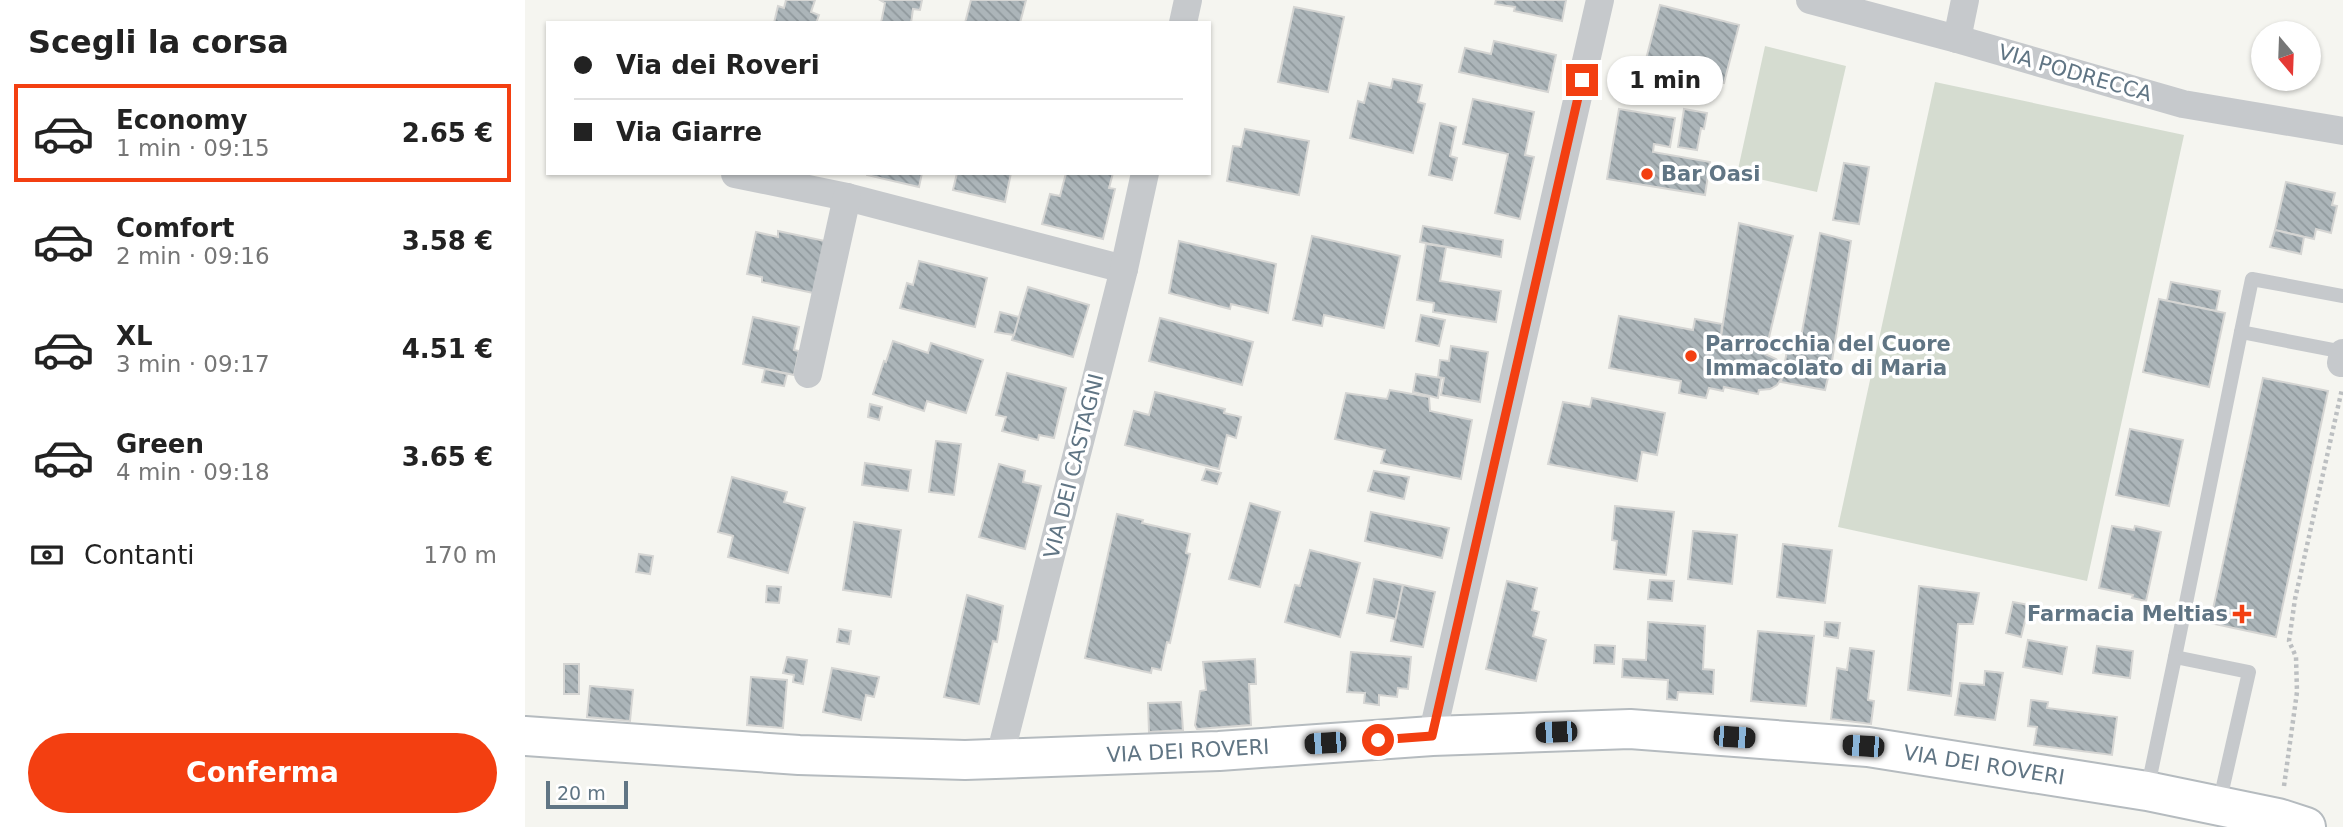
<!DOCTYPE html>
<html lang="it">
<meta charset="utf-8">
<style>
:root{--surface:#fff;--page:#f2f2f2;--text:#222;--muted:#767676;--line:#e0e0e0;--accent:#f33f11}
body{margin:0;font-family:"DejaVu Sans",sans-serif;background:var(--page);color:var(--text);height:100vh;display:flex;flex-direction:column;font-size:26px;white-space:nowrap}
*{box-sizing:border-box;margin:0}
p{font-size:23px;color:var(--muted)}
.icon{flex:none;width:38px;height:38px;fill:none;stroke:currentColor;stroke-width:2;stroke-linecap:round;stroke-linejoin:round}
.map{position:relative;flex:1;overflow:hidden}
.sheet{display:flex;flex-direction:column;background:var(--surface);width:525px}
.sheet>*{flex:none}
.guide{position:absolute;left:21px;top:21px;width:665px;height:154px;border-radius:0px;box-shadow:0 2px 5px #0004;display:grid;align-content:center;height:154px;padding:0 28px;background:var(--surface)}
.needle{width:46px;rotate:161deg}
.tools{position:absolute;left:1726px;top:21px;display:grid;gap:14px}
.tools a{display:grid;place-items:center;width:70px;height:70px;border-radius:50%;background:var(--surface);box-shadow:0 2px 5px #0004;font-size:35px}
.scale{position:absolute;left:21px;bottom:18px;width:82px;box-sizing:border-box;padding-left:7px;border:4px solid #607584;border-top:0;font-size:19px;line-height:24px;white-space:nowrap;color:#607584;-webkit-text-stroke:5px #fff;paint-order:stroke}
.end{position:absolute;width:32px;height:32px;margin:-16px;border:9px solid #f33f11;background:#fff;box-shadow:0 0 0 4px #fff}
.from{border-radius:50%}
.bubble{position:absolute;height:49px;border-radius:24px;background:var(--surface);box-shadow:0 2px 5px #0004;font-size:23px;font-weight:700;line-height:49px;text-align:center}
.car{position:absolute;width:21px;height:42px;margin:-21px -10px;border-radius:9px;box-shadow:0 0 5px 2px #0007;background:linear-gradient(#222 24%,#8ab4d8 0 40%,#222 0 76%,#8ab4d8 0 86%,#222 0)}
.guide b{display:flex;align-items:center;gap:24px;height:66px;font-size:26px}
.guide b+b{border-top:2px solid var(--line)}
.guide i{width:18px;height:18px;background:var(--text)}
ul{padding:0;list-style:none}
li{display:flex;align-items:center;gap:21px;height:98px;margin:0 14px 10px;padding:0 14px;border:4px solid transparent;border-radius:0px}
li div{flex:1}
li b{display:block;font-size:26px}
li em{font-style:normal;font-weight:700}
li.selected{border-color:var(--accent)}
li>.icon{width:63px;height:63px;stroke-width:1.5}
h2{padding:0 28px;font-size:32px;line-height:84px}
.pay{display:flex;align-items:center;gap:18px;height:77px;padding:0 28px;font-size:26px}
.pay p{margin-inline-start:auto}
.primary-button{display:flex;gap:14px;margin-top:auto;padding:14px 28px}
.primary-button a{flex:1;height:80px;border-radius:42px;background:var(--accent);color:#fff;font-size:28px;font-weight:700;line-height:80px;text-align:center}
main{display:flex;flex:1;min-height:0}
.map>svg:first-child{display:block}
.pitch{fill:#d5dcd0}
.building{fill:url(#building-back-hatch);stroke:#d5d5d3;stroke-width:2}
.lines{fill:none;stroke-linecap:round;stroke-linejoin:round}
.secondary-casing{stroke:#b5bbbf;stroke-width:42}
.path{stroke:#bcbfc1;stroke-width:4.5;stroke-dasharray:3.5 3.5;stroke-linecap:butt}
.lane{stroke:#c6c9cc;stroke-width:14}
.street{stroke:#c6c9cc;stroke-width:28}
.secondary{stroke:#fff;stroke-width:38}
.route{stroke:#f33f11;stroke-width:9}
.poi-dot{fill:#f33f11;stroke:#fff;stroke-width:2.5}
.labels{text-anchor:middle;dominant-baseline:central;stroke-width:7;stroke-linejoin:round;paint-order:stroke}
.street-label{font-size:21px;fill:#607584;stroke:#fff}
.poi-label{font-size:21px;font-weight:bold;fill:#607584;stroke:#fff;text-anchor:start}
</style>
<main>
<section class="sheet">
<h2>Scegli la corsa</h2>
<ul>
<li class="selected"><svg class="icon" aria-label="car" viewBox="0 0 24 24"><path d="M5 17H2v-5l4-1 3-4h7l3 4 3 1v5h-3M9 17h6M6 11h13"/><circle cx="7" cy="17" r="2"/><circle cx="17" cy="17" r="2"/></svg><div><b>Economy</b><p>1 min · 09:15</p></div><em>2.65 €</em></li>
<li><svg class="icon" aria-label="car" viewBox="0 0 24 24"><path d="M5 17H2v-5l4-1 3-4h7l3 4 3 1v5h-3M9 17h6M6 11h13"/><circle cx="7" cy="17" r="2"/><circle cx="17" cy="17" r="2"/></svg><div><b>Comfort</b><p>2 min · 09:16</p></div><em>3.58 €</em></li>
<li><svg class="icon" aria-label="car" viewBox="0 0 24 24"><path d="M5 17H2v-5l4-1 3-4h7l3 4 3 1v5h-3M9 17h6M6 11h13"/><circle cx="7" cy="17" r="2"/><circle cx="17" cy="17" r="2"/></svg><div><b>XL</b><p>3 min · 09:17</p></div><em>4.51 €</em></li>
<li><svg class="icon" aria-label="car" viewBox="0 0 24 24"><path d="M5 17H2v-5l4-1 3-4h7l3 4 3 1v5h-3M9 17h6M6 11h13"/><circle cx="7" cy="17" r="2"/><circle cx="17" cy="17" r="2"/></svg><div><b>Green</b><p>4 min · 09:18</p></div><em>3.65 €</em></li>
</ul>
<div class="pay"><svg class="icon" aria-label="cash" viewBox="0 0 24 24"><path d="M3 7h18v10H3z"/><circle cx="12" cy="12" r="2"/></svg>Contanti<p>170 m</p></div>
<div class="primary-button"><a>Conferma</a></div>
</section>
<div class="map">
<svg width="1818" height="827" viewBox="0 0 1818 827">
<defs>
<pattern id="building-back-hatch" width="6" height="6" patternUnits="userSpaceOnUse" patternTransform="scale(1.75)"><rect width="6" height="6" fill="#acb5b9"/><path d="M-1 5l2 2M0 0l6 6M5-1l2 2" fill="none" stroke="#8f989c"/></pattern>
</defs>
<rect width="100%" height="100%" fill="#f5f5f0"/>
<!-- pitch -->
<g class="pitch">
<path d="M1240,46L1321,66L1292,192L1212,174Z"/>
<path d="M1410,82L1659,135L1562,581L1313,527Z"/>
</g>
<!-- building -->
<g class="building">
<path d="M261,0H290L286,12L294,15L291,23H249L253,6L259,8Z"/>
<path d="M355,0H397L395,10L388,9L386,23H356L360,3Z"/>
<path d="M446,0H501L495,23H440Z"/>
<path d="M971,0H1041L1037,21L989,11L990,7L970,4Z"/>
<path d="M1135,5L1214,25L1199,83L1120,63Z"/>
<path d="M769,7L819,17L803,92L753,82Z"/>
<path d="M969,41L1031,55L1023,92L934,72L940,48L966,54Z"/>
<path d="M868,79L897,85L893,102L900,104L888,153L825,138L833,101L839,103L844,83L866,88Z"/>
<path d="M948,99L1009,112L1000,155L1009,157L995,219L970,213L983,154L938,144Z"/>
<path d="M1094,109L1150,118L1145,147L1129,144L1128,152L1185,162L1180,195L1082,179Z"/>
<path d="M1159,109L1182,113L1179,129L1176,128L1172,150L1153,147Z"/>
<path d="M915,123L931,127L925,156L932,158L927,180L904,175Z"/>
<path d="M720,129L784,141L774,195L702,181L708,146L716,147Z"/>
<path d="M1319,163L1344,167L1334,224L1308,220Z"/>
<path d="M342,173H397L394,187L342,175Z"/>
<path d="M432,173H486L480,202L428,190Z"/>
<path d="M541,173H588L584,188L590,189L578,239L517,224L525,194L535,196Z"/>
<path d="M1761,182L1810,193L1807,205L1812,206L1806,233L1791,229L1789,239L1750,230Z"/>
<path d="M1214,223L1268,236L1241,350L1209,344L1210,339L1196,336Z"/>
<path d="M898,226L978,240L976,257L895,242Z"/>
<path d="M1750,230L1779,237L1776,254L1745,247Z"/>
<path d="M253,231L300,241L293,294L237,282V277L222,274L231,232L253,237Z"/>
<path d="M1295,233L1326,241L1307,361L1300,390L1256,382L1262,351L1273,354Z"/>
<path d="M787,236L875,256L859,328L799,315L797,326L768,320Z"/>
<path d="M654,241L751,264L743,313L706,304L705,309L644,293Z"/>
<path d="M901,244L921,247L915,281L976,291L971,322L908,312L909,303L892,300Z"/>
<path d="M394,261L462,278L450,327L375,308L382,283L388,285Z"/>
<path d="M1646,282L1695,291L1691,311L1642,301Z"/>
<path d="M503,287L564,305L548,357L487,340Z"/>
<path d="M1634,299L1700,313L1684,387L1618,372Z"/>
<path d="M475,312L494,317L489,335L470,332Z"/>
<path d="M896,315L920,320L914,346L891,341Z"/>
<path d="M1094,316L1168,330L1170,319L1197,324L1196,336L1210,339L1209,344L1241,350L1240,354L1251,359L1256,364L1258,371L1257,378L1252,385L1245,389L1234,390L1233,394L1199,387L1198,391L1184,388L1181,398L1154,393L1156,381L1084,368Z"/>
<path d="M228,317L274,327L269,350L274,351L269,375L218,364Z"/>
<path d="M635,318L728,342L717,385L624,361Z"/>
<path d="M368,341L403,353L406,343L458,360L441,413L402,401L399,411L348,394L359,361L361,362Z"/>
<path d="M926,346L963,352L955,402L916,395L919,378L913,377L915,360L924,361Z"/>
<path d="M240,369L262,374L259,386L237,382Z"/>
<path d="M482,373L541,388L529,438L514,435L513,440L477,431L481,417L471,415Z"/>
<path d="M891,374L916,378L913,398L888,392Z"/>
<path d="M1738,378L1803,391L1751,637L1685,623Z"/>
<path d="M865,390L904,397L905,411L947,420L936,479L856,463L860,450L810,439L821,393L862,399Z"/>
<path d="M630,392L700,409L699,413L716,417L711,438L702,435L694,469L600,445L609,411L624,415Z"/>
<path d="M1067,398L1140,413L1132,455L1117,452L1112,481L1023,464L1038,402L1065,407Z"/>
<path d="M345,404L357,407L354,420L343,417Z"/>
<path d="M1605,429L1658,440L1644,506L1591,495Z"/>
<path d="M411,441L436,444L429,495L404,492Z"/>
<path d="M340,463L386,470L383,491L337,485Z"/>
<path d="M474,464L500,471L498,482L516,486L500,549L454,537Z"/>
<path d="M681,469L696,473L692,484L677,480Z"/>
<path d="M849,471L884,477L879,499L843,491Z"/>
<path d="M207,477L262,492L259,502L280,508L263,573L203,557L208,536L193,532Z"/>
<path d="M725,503L755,512L735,587L704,579Z"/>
<path d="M1090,506L1149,512L1141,575L1089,569L1092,541L1087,540Z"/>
<path d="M846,512L924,528L917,558L840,541Z"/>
<path d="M592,514L618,520L617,523L665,534L661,553L665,554L645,643L642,642L636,670L627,668L626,673L560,658Z"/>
<path d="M329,522L376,530L366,597L318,590Z"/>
<path d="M1587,526L1609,530L1610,526L1636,532L1621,601L1607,598L1608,595L1574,588Z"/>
<path d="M1168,531L1212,535L1207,584L1163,579Z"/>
<path d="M1258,544L1307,550L1300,603L1252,597Z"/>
<path d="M785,550L835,563L815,637L760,622L770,585L775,586Z"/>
<path d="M114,554L128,556L125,574L111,572Z"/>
<path d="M849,579L878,585L871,619L842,613Z"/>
<path d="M1125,580L1149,581L1147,601L1123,599Z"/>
<path d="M982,581L1012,588L1007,610L1014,612L1008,636L1021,640L1011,681L961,669Z"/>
<path d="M878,585L910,592L898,647L866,641Z"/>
<path d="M242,586L256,587L254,603L241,602Z"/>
<path d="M1394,586L1454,593L1448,624H1433L1426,696L1383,690Z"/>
<path d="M442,595L478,606L472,642L468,641L454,704L419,697Z"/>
<path d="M1488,602L1504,605L1496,637L1481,633Z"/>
<path d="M1123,622L1180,626L1178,669L1189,670L1188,694L1153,692L1152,700L1142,699L1143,680L1097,677L1098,659L1121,660Z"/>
<path d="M1300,622L1315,623L1313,638L1299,636Z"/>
<path d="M314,629L326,631L324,644L312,642Z"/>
<path d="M1233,631L1289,636L1281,706L1226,701Z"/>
<path d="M1503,640L1542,647L1537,674L1498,667Z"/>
<path d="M1070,645L1090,646L1089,664L1069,663Z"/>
<path d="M1572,646L1608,651L1605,678L1568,673Z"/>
<path d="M1325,648L1349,651L1343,700L1349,701L1346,724L1306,719L1312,668L1322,670Z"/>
<path d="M826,652L886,657L883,689L873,688L872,697L854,695V705L839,703L840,693L822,692Z"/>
<path d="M262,657L282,660L278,684L268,682L269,675L258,673Z"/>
<path d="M730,659L731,684H724L726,725L672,729L670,725L675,691L681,690L678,662Z"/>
<rect x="39" y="664" width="15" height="30"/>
<path d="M307,668L354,677L349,697L341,695L336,720L298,712Z"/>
<path d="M1460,671L1478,673L1470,720L1430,715L1435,683L1459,685Z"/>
<path d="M226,677L262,680L258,728L222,725Z"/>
<path d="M65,686L108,690L105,721L62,717Z"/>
<path d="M1506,700L1523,702L1522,708L1592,717L1587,755L1509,745L1512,727L1503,726Z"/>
<path d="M656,702L658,730L624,732L623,703Z"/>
</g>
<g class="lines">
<defs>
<path id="secondary" d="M0,736L274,755L440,760L694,751L907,736L1105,729L1343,747L1622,791L1753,818L1781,827"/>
</defs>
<!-- secondary casing -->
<use href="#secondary" class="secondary-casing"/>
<!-- path -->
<path class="path" d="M1759,786L1772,692L1771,657L1764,641L1770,599L1817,389"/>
<!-- lane -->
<g class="lane">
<path d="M1716,332L1727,279L1818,296"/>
<path d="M1650,657L1716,332L1818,352"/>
<path d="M1622,791L1650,657L1724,672L1694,804"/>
</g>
<!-- street -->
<g class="street">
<path d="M1285,0L1432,39L1658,104L1818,131"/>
<path d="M658,23L663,0"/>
<path d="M1432,39L1440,0"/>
<path d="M210,174L322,197L599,269"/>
<path d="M1818,353L1816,363H1818"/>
<path d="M283,374L322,197"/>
<path d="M907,736L1075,0"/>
<path d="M479,759V740L599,269L620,173"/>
</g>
<!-- secondary -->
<use href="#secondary" class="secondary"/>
</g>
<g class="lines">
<!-- route -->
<path class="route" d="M853,740L907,736L1057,80"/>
</g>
<!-- markers -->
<g class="poi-dot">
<circle cx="1122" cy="174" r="7"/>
<circle cx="1166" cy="356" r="7"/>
<path d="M1713.5 603.5h7v7h7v7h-7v7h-7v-7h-7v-7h7z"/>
</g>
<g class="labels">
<!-- street labels -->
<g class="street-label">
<text transform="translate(1550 73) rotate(16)">VIA PODRECCA</text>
<text transform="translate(549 466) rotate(-76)">VIA DEI CASTAGNI</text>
<text transform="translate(663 751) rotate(-3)">VIA DEI ROVERI</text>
<text transform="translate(1459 765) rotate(9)">VIA DEI ROVERI</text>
</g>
<!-- poi labels -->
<g class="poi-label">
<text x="1136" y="174">Bar Oasi</text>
<text x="1180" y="344">Parrocchia del Cuore<tspan x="1180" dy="24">Immacolato di Maria</tspan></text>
<text x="1703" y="614" text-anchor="end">Farmacia Meltias</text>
</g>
</g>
</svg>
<div class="tools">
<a><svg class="needle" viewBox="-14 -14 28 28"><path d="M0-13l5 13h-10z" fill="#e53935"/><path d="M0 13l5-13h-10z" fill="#767676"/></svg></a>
</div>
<div class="scale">20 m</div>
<i class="end from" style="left:853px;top:740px"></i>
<i class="end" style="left:1057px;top:80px"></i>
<div class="bubble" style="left:1082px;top:56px;width:116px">1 min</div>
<i class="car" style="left:1031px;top:732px;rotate:268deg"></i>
<i class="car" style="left:1209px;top:737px;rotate:94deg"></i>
<i class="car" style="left:800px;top:743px;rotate:266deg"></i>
<i class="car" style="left:1338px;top:746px;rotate:274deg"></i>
<div class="guide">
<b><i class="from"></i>Via dei Roveri</b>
<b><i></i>Via Giarre</b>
</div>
</div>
</main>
